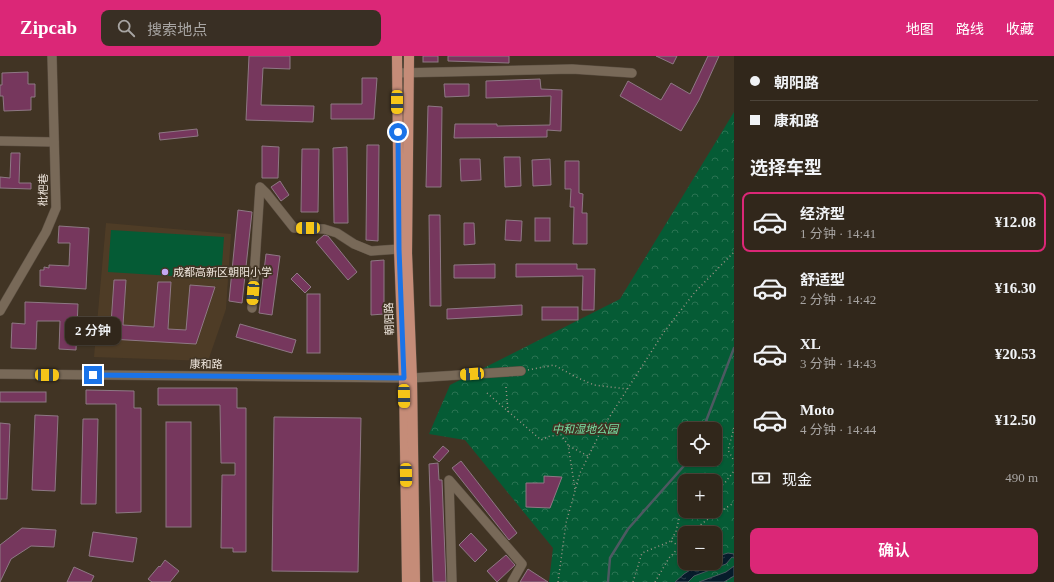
<!DOCTYPE html>
<html lang="zh">
<meta charset="utf-8">
<style>
:root{--surface:#31271b;--page:#392f24;--text:#f1f3f6;--muted:#a8a5a3;--line:#4c443a;--accent:#db2777}
body{margin:0;font-family:"Times New Roman","Noto Sans SC",serif;background:var(--page);color:var(--text);height:100vh;display:flex;flex-direction:column;font-size:15px;white-space:nowrap}
*{box-sizing:border-box;margin:0}
p{font-size:13px;color:var(--muted)}
.icon{flex:none;width:22px;height:22px;fill:none;stroke:currentColor;stroke-width:2;stroke-linecap:round;stroke-linejoin:round}
.map{position:relative;flex:1;overflow:hidden}
.sheet{display:flex;flex-direction:column;background:var(--surface);width:320px}
.sheet>*{flex:none}
.top-card{display:grid;align-content:center;height:88px;padding:0 16px;background:var(--surface)}
.controls{position:absolute;left:678px;top:366px;display:grid;gap:8px}
.controls a{display:grid;place-items:center;width:44px;height:44px;border-radius:8px;background:var(--surface);box-shadow:0 1px 3px #0004,0 0 0 1px var(--line);font-size:20px}
.end{position:absolute;width:18px;height:18px;margin:-9px;border:5px solid #1a73e8;background:#fff;box-shadow:0 0 0 2px #fff}
.from{border-radius:50%}
.bubble{position:absolute;height:28px;border-radius:8px;background:var(--surface);box-shadow:0 1px 3px #0004,0 0 0 1px var(--line);font-size:13px;font-weight:600;line-height:28px;text-align:center}
.car{position:absolute;width:12px;height:24px;margin:-12px -6px;border-radius:5px;box-shadow:0 0 3px 1px #0007;background:linear-gradient(#f5c518 24%,#345 0 40%,#f5c518 0 76%,#345 0 86%,#f5c518 0)}
.top-card b{display:flex;align-items:center;gap:14px;height:38px;font-size:15px}
.top-card b+b{border-top:1px solid var(--line)}
.top-card i{width:10px;height:10px;background:var(--text)}
ul{padding:0;list-style:none}
li{display:flex;align-items:center;gap:12px;height:60px;margin:0 8px 6px;padding:0 8px;border:2px solid transparent;border-radius:8px}
li div{flex:1}
li b{display:block;font-size:15px}
li em{font-style:normal;font-weight:600}
li.active{border-color:var(--accent)}
li>.icon{width:36px;height:36px;stroke-width:1.5}
h2{padding:0 16px;font-size:18px;line-height:48px}
.pay{display:flex;align-items:center;gap:10px;height:44px;padding:0 16px;font-size:15px}
.pay p{margin-inline-start:auto}
.action{display:flex;gap:8px;margin-top:auto;padding:8px 16px}
.action a{flex:1;height:46px;border-radius:8px;background:var(--accent);color:#fff;font-size:16px;font-weight:600;line-height:46px;text-align:center}
header{display:flex;align-items:center;gap:24px;box-sizing:border-box;height:56px;padding:0 20px;background:var(--accent);color:#fff}
header strong{font-size:19px}
nav{display:flex;gap:22px;margin-inline-start:auto;font-size:14px}
.search{width:280px;height:36px;background:var(--page);display:flex;align-items:center;gap:10px;box-sizing:border-box;padding:0 14px;border-radius:8px;color:var(--muted);font-size:15px}
main{display:flex;flex:1;min-height:0}
.map>svg:first-child{display:block}
.built{fill:#4e3c26}
.park{fill:url(#park-crowns);fill-rule:evenodd}
.pitch{fill:#055b35}
.water{fill:url(#water-ripples);stroke:#4d5961}
.lines{fill:none;stroke-linecap:round;stroke-linejoin:round}
.stream{stroke:#4d5961;stroke-width:2.5}
.building{fill:#76375d;stroke:#8e7884}
.minor-casing{stroke:#5c5043;stroke-width:10}
.major-casing{stroke:#5c5043;stroke-width:11}
.path{stroke:#9e9387;stroke-width:1.5;stroke-dasharray:1 3;stroke-linecap:butt}
.minor{stroke:#786958;stroke-width:9}
.major{stroke:#c58c78;stroke-width:10}
.route{stroke:#1a73e8;stroke-width:5}
.poi-dot{fill:#c4a7f1;stroke:#413424;stroke-width:1.5}
.labels{text-anchor:middle;dominant-baseline:central;stroke-width:3.5;stroke-linejoin:round;paint-order:stroke}
.street-label{font-size:11px;fill:#f0e7de;stroke:#413424}
.poi-label{font-size:11px;fill:#f0e7de;stroke:#413424;text-anchor:start}
.park-label{font-size:11px;font-style:italic;fill:#79e2a5;stroke:#413424}
</style>
<header>
<strong>Zipcab</strong>
<div class="search"><svg class="icon" aria-label="search" viewBox="0 0 24 24"><circle cx="10" cy="10" r="6"/><path d="M15 15l6 6"/></svg>搜索地点</div>
<nav><a>地图</a><a>路线</a><a>收藏</a></nav>
</header>
<main>
<div class="map">
<svg width="734" height="526" viewBox="0 0 734 526">
<defs>
<pattern id="park-crowns" width="20" height="18" patternUnits="userSpaceOnUse"><rect width="20" height="18" fill="#055b35"/><path d="M2 6a3 3 0 1 1 6 0M12 15a3 3 0 1 1 6 0" fill="none" stroke="#2a7352"/></pattern>
<pattern id="water-ripples" width="26" height="14" patternUnits="userSpaceOnUse"><rect width="26" height="14" fill="#071c2b"/><path d="M2 4q2-2 4 0t4 0M15 11q2-2 4 0t4 0" fill="none" stroke="#2b3d49"/></pattern>
</defs>
<rect width="100%" height="100%" fill="#413424"/>
<!-- built -->
<path class="built" d="M106,167L231,178L226,253L208,305L94,301Z"/>
<!-- park -->
<path class="park" d="M734,56V526H549L553,492L465,384L429,378L450,329L620,243ZM685,373H715V403H685ZM685,425H715V455H685ZM685,477H715V507H685Z"/>
<!-- pitch -->
<path class="pitch" d="M111,174L224,181L221,223L108,216Z"/>
<!-- water -->
<g class="water">
<path d="M728,497L734,498V502L732,501L726,508L694,520L688,526H675L684,518L701,507H715V501Z"/>
<path d="M734,510V520L724,526H699L726,516Z"/>
</g>
<g class="lines">
<!-- stream -->
<g class="stream">
<path d="M703,373L734,292"/>
<path d="M608,526L610,502L628,473L690,403"/>
</g>
</g>
<!-- building -->
<g class="building">
<path d="M249,0H290V13L263,12L261,49L314,50L313,66L246,64Z"/>
<rect x="423" y="0" width="15" height="6"/>
<path d="M448,0H509V7L448,5Z"/>
<path d="M656,0H677L673,8Z"/>
<path d="M708,0H719L699,44L681,75L620,40L628,25L661,44L671,27L690,38Z"/>
<path d="M28,16V28H35V41H31V54L4,55L3,40H0V29H2V17Z"/>
<path d="M362,22H377L374,63H331V48H362Z"/>
<path d="M540,23L541,33L562,34L561,75L547,74V81L454,82L455,68H497V70L550,69L551,40L486,42V25Z"/>
<path d="M444,28H469V40L445,41Z"/>
<path d="M428,50L442,51L441,131H426Z"/>
<path d="M197,73L198,80L160,84L159,77Z"/>
<path d="M367,89H379L378,185L366,184Z"/>
<path d="M262,90L279,91L278,122H262Z"/>
<path d="M347,91L348,167H334L333,92Z"/>
<path d="M302,93H319L318,156H301Z"/>
<path d="M11,97H20L19,127H31V133L0,132V121L10,122Z"/>
<path d="M504,101H520L521,130L505,131Z"/>
<path d="M460,103H480L481,124L461,125Z"/>
<path d="M550,103L551,129L533,130L532,104Z"/>
<path d="M565,105H579V137L583,138L582,157H587V188H573L574,151H570L571,133H565Z"/>
<path d="M280,125L289,139L281,145L271,131Z"/>
<path d="M238,154L252,156L242,247L229,245Z"/>
<path d="M429,159H440L441,250H430Z"/>
<rect x="535" y="162" width="15" height="23"/>
<path d="M506,164L522,165L521,185L505,184Z"/>
<path d="M464,167H474L475,188L464,189Z"/>
<path d="M59,170L89,172L86,233L40,230V214H44V211L49,212V209L69,210L70,187H58Z"/>
<path d="M324,179L328,180L357,216L348,224L316,186Z"/>
<path d="M266,198L280,200L272,259L259,257Z"/>
<path d="M384,204V258L371,259V205Z"/>
<path d="M495,208V222H454V209Z"/>
<path d="M516,208H577V213H595L594,254H582L583,220L516,221Z"/>
<path d="M297,217L311,231L305,237L291,223Z"/>
<path d="M114,224H126L123,269L154,271L158,226H171L168,273L186,274L190,229L215,231L196,288L110,283Z"/>
<rect x="307" y="238" width="13" height="59"/>
<path d="M25,246L78,248L76,294L59,293L60,265H37L36,293L11,292L12,267L25,268Z"/>
<path d="M522,249V259L447,263V253Z"/>
<rect x="542" y="251" width="36" height="13"/>
<path d="M240,268L296,284L292,297L236,281Z"/>
<path d="M158,332H237V352H246V496H233V492H221L222,419H235V407H221L220,349H158Z"/>
<path d="M86,334L134,335V352H141V456L116,457V348H86Z"/>
<rect x="0" y="336" width="46" height="10"/>
<path d="M35,359L58,360L55,435L32,434Z"/>
<path d="M274,361L361,362L358,516L272,515Z"/>
<path d="M83,363H98L96,448H81Z"/>
<rect x="166" y="366" width="25" height="105"/>
<path d="M0,367L10,368L7,443H0Z"/>
<path d="M443,390L449,395L439,406L433,401Z"/>
<path d="M461,405L517,477L509,484L452,412Z"/>
<path d="M438,407L439,424H442L446,526H433L429,408Z"/>
<path d="M544,420L562,421L550,452L526,451V427H544Z"/>
<path d="M22,472L56,474L54,491L31,490L11,503L0,526V489Z"/>
<path d="M93,476L137,482L133,506L89,500Z"/>
<path d="M471,477L487,494L475,506L459,489Z"/>
<path d="M506,499L515,509L497,526L487,515Z"/>
<path d="M165,504L179,515L170,526H152L148,523L159,510L160,511Z"/>
<path d="M74,511L94,520L91,526H67Z"/>
<path d="M528,513L548,526H520Z"/>
</g>
<g class="lines">
<defs>
<g id="minor">
<path d="M397,17L572,13L632,17"/>
<path d="M0,85L54,86"/>
<path d="M252,252L260,131L267,138L294,172L324,173L337,177L354,188L371,195L399,193"/>
<path d="M0,255L46,176L56,152L52,0"/>
<path d="M0,318L412,322L521,315"/>
<path d="M452,526L449,424L522,508L512,526"/>
</g>
<g id="major">
<path d="M397,0L399,193L404,324L407,526"/>
<path d="M409,0L407,197L412,322L415,526"/>
</g>
</defs>
<!-- minor casing -->
<use href="#minor" class="minor-casing"/>
<!-- major casing -->
<use href="#major" class="major-casing"/>
<!-- path -->
<g class="path">
<path d="M528,314L554,309L576,321L594,329L627,333"/>
<path d="M506,331L508,356"/>
<path d="M487,337L541,384L550,380L561,379L568,389L575,433"/>
<path d="M734,372L728,394L734,405"/>
<path d="M569,390L588,400"/>
<path d="M715,432L724,428L734,415"/>
<path d="M692,477C704,464 719,456 734,447"/>
<path d="M679,490L671,485L676,475L681,455L685,452"/>
<path d="M558,526L566,467L580,417L603,371L664,276L695,236L734,196"/>
<path d="M633,526L642,497L671,485"/>
<path d="M655,526L669,502L685,485"/>
</g>
<!-- minor -->
<use href="#minor" class="minor"/>
<!-- major -->
<use href="#major" class="major"/>
</g>
<g class="lines">
<!-- route -->
<path class="route" d="M93,319L404,322L399,193L398,76"/>
</g>
<!-- markers -->
<circle class="poi-dot" cx="165" cy="216" r="4"/>
<g class="labels">
<!-- street labels -->
<g class="street-label">
<text transform="translate(43 134) rotate(-89)">枇杷巷</text>
<text transform="translate(389 263) rotate(-92)">朝阳路</text>
<text transform="translate(206 308) rotate(1)">康和路</text>
</g>
<!-- poi labels -->
<g class="poi-label">
<text x="173" y="216">成都高新区朝阳小学</text>
</g>
<!-- park labels -->
<g class="park-label">
<text x="585" y="373">中和湿地公园</text>
</g>
</g>
</svg>
<div class="controls">
<a><svg class="icon" aria-label="locate" viewBox="0 0 24 24"><circle cx="12" cy="12" r="6"/><path d="M12 2v4M12 18v4M2 12h4M18 12h4"/></svg></a>
<a>+</a>
<a>−</a>
</div>
<i class="end from" style="left:398px;top:76px"></i>
<i class="end" style="left:93px;top:319px"></i>
<div class="bubble" style="left:65px;top:261px;width:56px">2 分钟</div>
<i class="car" style="left:397px;top:46px;rotate:180deg"></i>
<i class="car" style="left:308px;top:172px;rotate:269deg"></i>
<i class="car" style="left:253px;top:237px;rotate:184deg"></i>
<i class="car" style="left:472px;top:318px;rotate:266deg"></i>
<i class="car" style="left:47px;top:319px;rotate:91deg"></i>
<i class="car" style="left:404px;top:340px;rotate:179deg"></i>
<i class="car" style="left:406px;top:419px;rotate:179deg"></i>
</div>
<section class="sheet">
<div class="top-card">
<b><i class="from"></i>朝阳路</b>
<b><i></i>康和路</b>
</div>
<h2>选择车型</h2>
<ul>
<li class="active"><svg class="icon" aria-label="car" viewBox="0 0 24 24"><path d="M5 17H2v-5l4-1 3-4h7l3 4 3 1v5h-3M9 17h6M6 11h13"/><circle cx="7" cy="17" r="2"/><circle cx="17" cy="17" r="2"/></svg><div><b>经济型</b><p>1 分钟 · 14:41</p></div><em>¥12.08</em></li>
<li><svg class="icon" aria-label="car" viewBox="0 0 24 24"><path d="M5 17H2v-5l4-1 3-4h7l3 4 3 1v5h-3M9 17h6M6 11h13"/><circle cx="7" cy="17" r="2"/><circle cx="17" cy="17" r="2"/></svg><div><b>舒适型</b><p>2 分钟 · 14:42</p></div><em>¥16.30</em></li>
<li><svg class="icon" aria-label="car" viewBox="0 0 24 24"><path d="M5 17H2v-5l4-1 3-4h7l3 4 3 1v5h-3M9 17h6M6 11h13"/><circle cx="7" cy="17" r="2"/><circle cx="17" cy="17" r="2"/></svg><div><b>XL</b><p>3 分钟 · 14:43</p></div><em>¥20.53</em></li>
<li><svg class="icon" aria-label="car" viewBox="0 0 24 24"><path d="M5 17H2v-5l4-1 3-4h7l3 4 3 1v5h-3M9 17h6M6 11h13"/><circle cx="7" cy="17" r="2"/><circle cx="17" cy="17" r="2"/></svg><div><b>Moto</b><p>4 分钟 · 14:44</p></div><em>¥12.50</em></li>
</ul>
<div class="pay"><svg class="icon" aria-label="cash" viewBox="0 0 24 24"><path d="M3 7h18v10H3z"/><circle cx="12" cy="12" r="2"/></svg>现金<p>490 m</p></div>
<div class="action"><a>确认</a></div>
</section>
</main>
